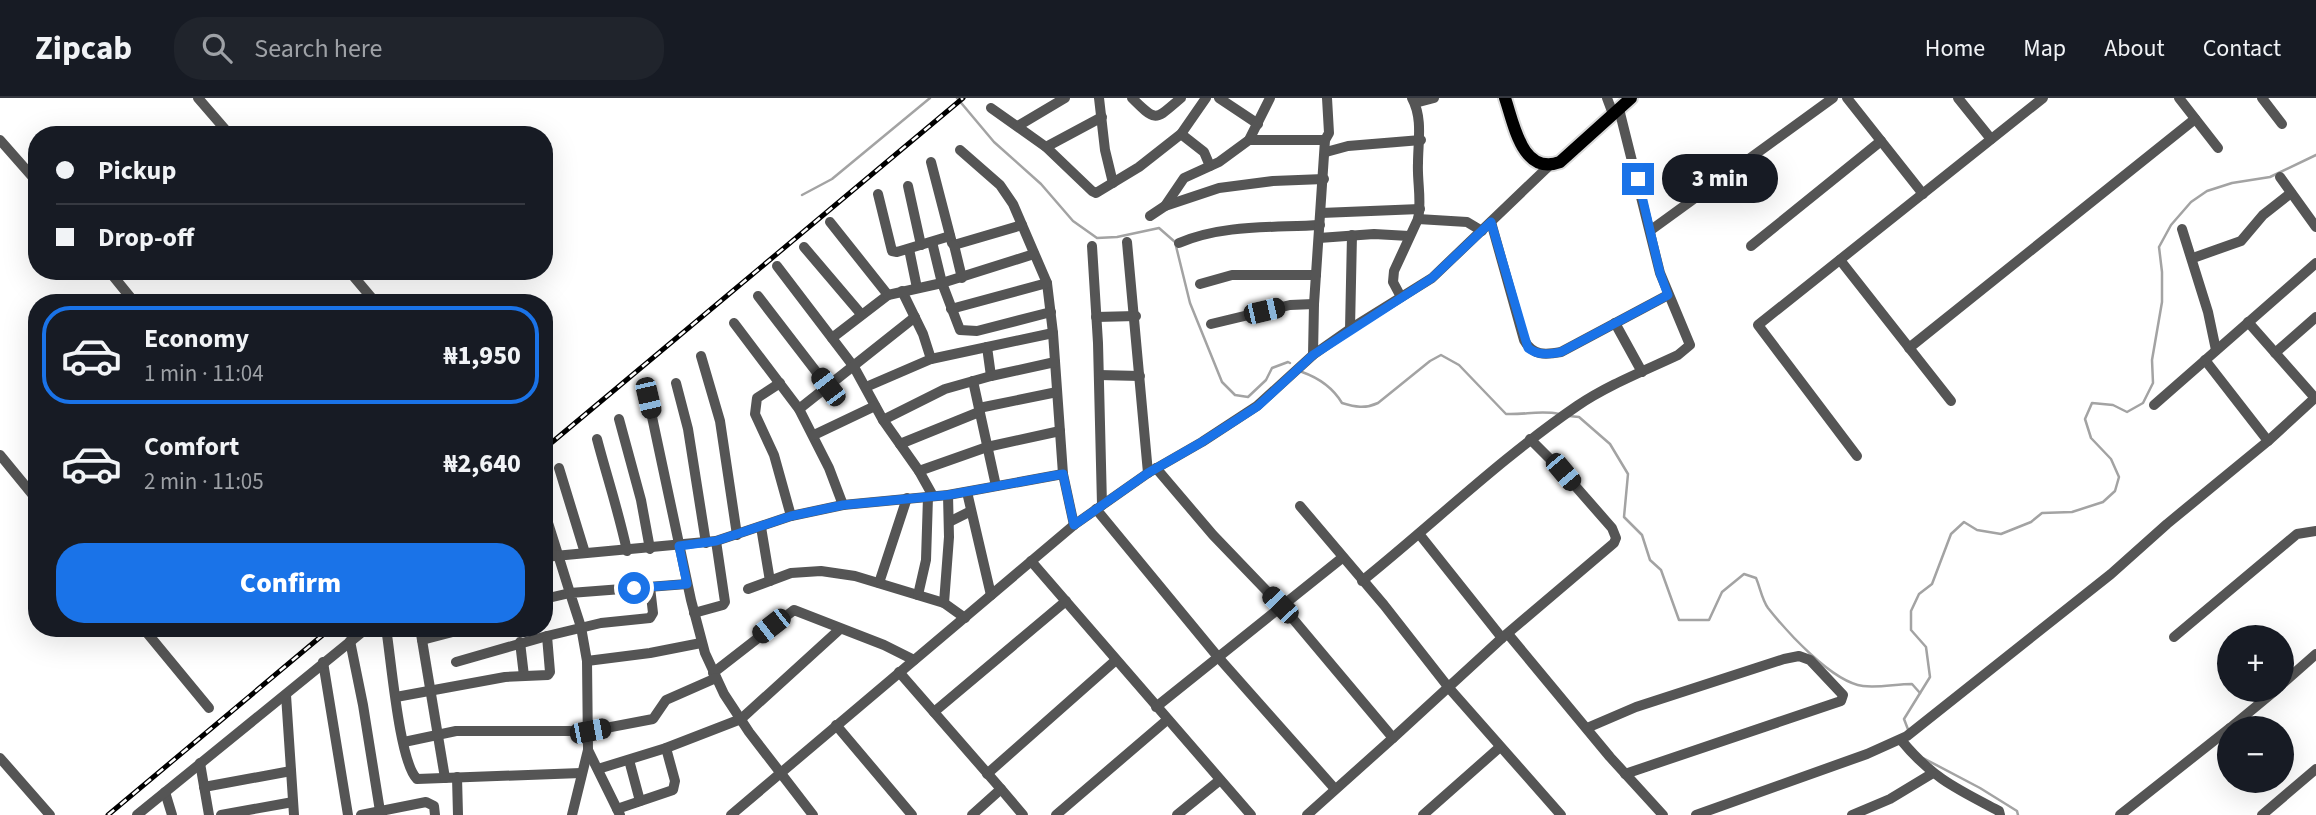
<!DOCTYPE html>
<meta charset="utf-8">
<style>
:root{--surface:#171b24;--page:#20242c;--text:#f1f3f6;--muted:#9ea1a6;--line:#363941;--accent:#1a73e8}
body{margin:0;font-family:"Source Sans 3",sans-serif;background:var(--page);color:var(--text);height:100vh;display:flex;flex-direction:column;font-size:26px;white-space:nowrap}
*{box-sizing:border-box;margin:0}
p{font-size:23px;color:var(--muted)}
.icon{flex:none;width:38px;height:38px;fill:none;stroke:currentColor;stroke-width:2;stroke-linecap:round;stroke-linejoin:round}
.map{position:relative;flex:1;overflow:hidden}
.drawer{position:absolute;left:28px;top:196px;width:525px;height:343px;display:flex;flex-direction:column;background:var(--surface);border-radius:28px;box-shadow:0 7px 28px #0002}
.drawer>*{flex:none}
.hud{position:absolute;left:28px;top:28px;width:525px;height:154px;border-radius:28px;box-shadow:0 7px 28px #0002;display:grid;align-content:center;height:154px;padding:0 28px;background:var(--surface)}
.tools{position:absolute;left:2217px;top:527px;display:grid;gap:14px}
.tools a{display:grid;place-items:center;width:77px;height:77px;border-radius:50%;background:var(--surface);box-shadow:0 7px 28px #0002;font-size:35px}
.end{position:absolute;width:32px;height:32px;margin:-16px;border:9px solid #1a73e8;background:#fff;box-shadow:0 0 0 4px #fff}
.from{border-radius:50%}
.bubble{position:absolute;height:49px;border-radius:24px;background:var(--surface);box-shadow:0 7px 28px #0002;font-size:23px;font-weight:800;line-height:49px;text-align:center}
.car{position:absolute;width:21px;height:42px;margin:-21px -10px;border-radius:9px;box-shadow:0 0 5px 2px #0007;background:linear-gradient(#222 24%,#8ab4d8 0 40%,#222 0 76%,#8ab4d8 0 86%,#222 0)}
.hud b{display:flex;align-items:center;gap:24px;height:66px;font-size:26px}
.hud b+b{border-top:2px solid var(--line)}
.hud i{width:18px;height:18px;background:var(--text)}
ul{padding:12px 0 0;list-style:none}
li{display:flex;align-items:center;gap:21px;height:98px;margin:0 14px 10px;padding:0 14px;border:4px solid transparent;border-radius:28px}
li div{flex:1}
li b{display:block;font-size:26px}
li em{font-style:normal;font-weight:800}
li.selected{border-color:var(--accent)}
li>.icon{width:63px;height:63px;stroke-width:1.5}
.action{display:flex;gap:14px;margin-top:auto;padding:14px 28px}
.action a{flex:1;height:80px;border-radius:28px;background:var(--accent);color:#fff;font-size:28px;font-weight:800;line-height:80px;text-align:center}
header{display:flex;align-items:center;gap:42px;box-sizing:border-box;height:98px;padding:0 35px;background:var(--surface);border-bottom:2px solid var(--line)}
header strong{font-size:33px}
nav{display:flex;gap:38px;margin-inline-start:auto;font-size:24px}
.search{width:490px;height:63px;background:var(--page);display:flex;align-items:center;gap:18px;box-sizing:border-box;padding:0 24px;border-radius:28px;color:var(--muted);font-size:26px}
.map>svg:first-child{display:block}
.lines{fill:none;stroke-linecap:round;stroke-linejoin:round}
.stream{stroke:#a3a3a3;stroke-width:2.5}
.major-casing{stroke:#dbdbdb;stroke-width:16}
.minor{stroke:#555;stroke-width:10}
.major{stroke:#000;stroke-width:12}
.rail-casing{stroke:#000;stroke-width:5}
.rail{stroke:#fff;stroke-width:2.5;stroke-dasharray:8;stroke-linecap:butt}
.route{stroke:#1a73e8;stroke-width:9}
</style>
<header>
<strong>Zipcab</strong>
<div class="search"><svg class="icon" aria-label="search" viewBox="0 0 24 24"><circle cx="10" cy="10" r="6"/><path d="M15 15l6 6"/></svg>Search here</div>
<nav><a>Home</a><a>Map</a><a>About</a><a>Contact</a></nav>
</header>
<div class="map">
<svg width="2316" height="717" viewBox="0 0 2316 717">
<rect width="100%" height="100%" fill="#fff"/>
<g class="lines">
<!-- stream -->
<g class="stream">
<path d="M957,0L994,44L1041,86L1073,123L1097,140L1117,139L1159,130L1175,144L1190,205L1222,284L1235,297L1248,299L1266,282L1272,270L1288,264L1290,265"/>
<path d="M802,97L832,81L930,0"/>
<path d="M1302,274C1319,280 1333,290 1342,305C1355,309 1365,311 1378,305L1430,263L1441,257L1459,267L1506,316C1524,317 1541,312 1559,316"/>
<path d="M1569,318L1579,319L1610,346L1628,376L1624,419L1642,437L1650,462L1661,472L1679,522H1709L1722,494L1744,476L1756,480C1760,489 1762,502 1768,510C1787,534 1832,584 1863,588C1879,590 1896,586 1912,586L1920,595"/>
<path d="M1909,634L1904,621L1930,579L1926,549L1911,532V513L1919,496L1932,486L1951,436L1964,424L1977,432L2001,436L2031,424L2042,415L2072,414L2103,404L2115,393L2119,379L2111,361L2091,340L2085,321L2092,305L2113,307L2127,314L2143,305L2153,285L2152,262L2162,204V174L2159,149L2171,127L2191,104L2207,93L2232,85L2270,79L2316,57"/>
<path d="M1923,660L1980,690L2017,713L2018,717"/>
</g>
<defs>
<path id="major" d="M1505,0C1514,26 1522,78 1560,64L1631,0"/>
</defs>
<!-- major casing -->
<use href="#major" class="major-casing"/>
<!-- minor -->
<g class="minor">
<path d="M198,0L230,37"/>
<path d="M1099,0L1105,52L1113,85"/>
<path d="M1132,0C1157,25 1155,22 1181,0"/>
<path d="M1219,0L1258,26"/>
<path d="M1607,0L1613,16"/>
<path d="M1847,0L1923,96"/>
<path d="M1958,0L1991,41"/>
<path d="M2179,0L2218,50"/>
<path d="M2262,0L2282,26"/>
<path d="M1415,5L1434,0"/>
<path d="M991,10L1046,49L1092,93L1096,95L1139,69L1181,36L1206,0"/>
<path d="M1018,28L1065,0"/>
<path d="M1181,36L1204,54L1210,68"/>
<path d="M0,42L37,84"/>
<path d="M1249,42H1325"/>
<path d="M1046,49L1102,19"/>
<path d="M960,52L1000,87L1013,106L1047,185L1053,235L1063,376L1074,427"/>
<path d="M1326,54L1348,48L1421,42"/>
<path d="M931,64L952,145L954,147L1022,127"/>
<path d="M2280,79L2316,129"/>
<path d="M908,88L921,147"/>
<path d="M878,96L892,153L897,154L950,138"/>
<path d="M1165,108L1219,90L1273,83L1324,81"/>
<path d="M1321,115L1420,111"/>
<path d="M1150,118L1165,108L1184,80L1219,64L1249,42L1270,0"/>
<path d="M1418,121L1467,124L1482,133"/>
<path d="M830,124L888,197L832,240"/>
<path d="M1491,124L1524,242C1533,258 1545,257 1561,254L1668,197"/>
<path d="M2182,131L2208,214L2216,252"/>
<path d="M1651,132L1833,0"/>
<path d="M1319,140L1374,136L1409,138"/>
<path d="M932,144L942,185L960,232L977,233L1051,214"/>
<path d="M1127,144L1148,375"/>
<path d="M1179,145C1223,126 1273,130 1320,127"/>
<path d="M954,147L962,180"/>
<path d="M1092,148L1098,245L1102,407"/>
<path d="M1751,148L1881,43"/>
<path d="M804,149L861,216"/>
<path d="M909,151L917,190"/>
<path d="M2193,160L2241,143L2263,117L2291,95"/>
<path d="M1840,162L1951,303"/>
<path d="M777,168L854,269L883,322L919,373L933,398"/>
<path d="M109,173L135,205"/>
<path d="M349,173L376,205"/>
<path d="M1200,186L1232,177H1316"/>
<path d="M902,193L923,236L931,261"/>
<path d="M888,197L942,185L1034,156"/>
<path d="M758,198L828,289"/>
<path d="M1401,199L1393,184L1394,173L1418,121C1422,102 1417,84 1418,65C1418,44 1423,20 1412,0"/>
<path d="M951,211L1047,185"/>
<path d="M1096,219L1136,218"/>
<path d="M2248,224L2315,300"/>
<path d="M734,225L799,311L829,370L843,407"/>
<path d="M1615,225L1642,274"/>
<path d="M1211,226L1290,207L1314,206"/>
<path d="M1350,231L1352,137"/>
<path d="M987,249L991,278"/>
<path d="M1909,250L2195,21"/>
<path d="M2275,255L2316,219"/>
<path d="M1313,257L1314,206L1325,42L1329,35L1327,0"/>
<path d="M701,258L720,323L737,437"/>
<path d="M2205,262L2268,343"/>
<path d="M1099,277L1140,278"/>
<path d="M973,283L996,388"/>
<path d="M676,285L688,331L706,445"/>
<path d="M780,285L757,300L755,316L774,357L791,418"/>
<path d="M866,289L931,261L1053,235"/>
<path d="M648,300L691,502L705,555L724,596L749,634L813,717"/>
<path d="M2154,307L2316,165"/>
<path d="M979,310L1057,294"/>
<path d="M799,311L915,219"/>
<path d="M619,321L641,402L650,451"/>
<path d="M883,322L945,291L991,278L1055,264"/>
<path d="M814,337L875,308"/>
<path d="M597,341C607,379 619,415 627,453"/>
<path d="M900,346L979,314"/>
<path d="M0,357L37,402"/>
<path d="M1857,358L1758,227L2043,0"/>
<path d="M559,370L585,455"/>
<path d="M1156,370L1213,437L1288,515L1393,640L1307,717"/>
<path d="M919,373L987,349L1060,333"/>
<path d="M967,394L991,497"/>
<path d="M1300,408L1384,507L1449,590L1561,717"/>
<path d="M1096,411L1218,559L1335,691"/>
<path d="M544,412L570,495L544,501"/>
<path d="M949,424L971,413"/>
<path d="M761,429L770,483"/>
<path d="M1420,437L1502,540"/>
<path d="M544,459L716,443L791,418L843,407L948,397L1063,376"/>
<path d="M1031,463L1251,717"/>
<path d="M1362,483C1434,425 1501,360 1577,308C1608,287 1644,273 1678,257L1690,247L1660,175L1619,11"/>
<path d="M879,485L907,400"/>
<path d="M748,491L791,475L821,473L855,478L944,505L965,520"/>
<path d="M918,497L926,462L928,399"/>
<path d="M944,505L949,439L948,397"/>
<path d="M694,515L723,507L725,504L716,443"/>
<path d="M143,530L209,610"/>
<path d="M386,530C391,559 399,664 417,681L581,675"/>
<path d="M420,530L445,680"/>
<path d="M1508,536L1610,659L1663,717"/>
<path d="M2174,539L2297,436L2316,433"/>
<path d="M422,542L468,530"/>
<path d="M350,543L363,607L380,713"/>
<path d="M520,544L524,578"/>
<path d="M587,563L581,529L570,495L687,486"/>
<path d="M323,564L348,717"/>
<path d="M456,564L547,538"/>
<path d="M899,574L1001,691L972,717"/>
<path d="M713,575L794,512L884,547L914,562"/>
<path d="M2282,586L2316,556"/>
<path d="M286,597L294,717"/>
<path d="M396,599L505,579L548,577L550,574L547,538L601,525L650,520L653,515L650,489"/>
<path d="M1156,609L1342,460"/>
<path d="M934,614L1066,503"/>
<path d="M836,627L912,717"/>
<path d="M1587,630L1636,609L1784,561L1799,558L1810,562L1843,597L1841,603L1625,676"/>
<path d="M2230,630L2276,592"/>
<path d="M1393,640L1502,540L1614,445L1616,440L1612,430L1563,374L1530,341"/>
<path d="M1901,642C1932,680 1957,691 1999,713L2000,717"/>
<path d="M404,644L456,633H590L653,621L666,602L716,580"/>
<path d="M0,660L50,717"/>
<path d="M629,662L640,703"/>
<path d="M200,665L209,717"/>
<path d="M598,671L666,650L741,621L840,531"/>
<path d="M987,676L1116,562"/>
<path d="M457,679L458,717"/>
<path d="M204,689L291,673"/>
<path d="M1001,691L1023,717"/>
<path d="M165,694L172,717"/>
<path d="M617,711L673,692L675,683L666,650"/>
<path d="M137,717L367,530"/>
<path d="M221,717L293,704"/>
<path d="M361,717L426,704L434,708L435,717"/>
<path d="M572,717L588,652"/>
<path d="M620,717L588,652L587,563L650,555L701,545"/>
<path d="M731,717L1074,427L1148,375L1202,344L1257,308L1313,257L1350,231L1432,180L1549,68"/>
<path d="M1056,717L1167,622"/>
<path d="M1177,717L1220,682"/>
<path d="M1423,717L1500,649"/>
<path d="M1696,717L1867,656L1907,638L2111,476L2167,426L2268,343L2316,299"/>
<path d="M1852,717L1890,701L1933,675"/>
<path d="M2120,717L2230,630"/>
<path d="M2262,717L2316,671"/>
</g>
<!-- major -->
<use href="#major" class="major"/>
<defs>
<g id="rail">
<path d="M544,351L963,0"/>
<path d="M108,717L331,530"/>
</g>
</defs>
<!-- rail casing -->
<use href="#rail" class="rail-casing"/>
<!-- rail -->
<use href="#rail" class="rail"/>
</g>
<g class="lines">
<!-- route -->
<path class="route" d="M634,490L687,486L679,448L716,443L791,418L843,407L948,397L1063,376L1074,427L1148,375L1202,344L1258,308L1313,257L1432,180L1491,124L1528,250C1539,258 1549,256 1561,254L1668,197L1660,175L1638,81"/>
</g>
</svg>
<div class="tools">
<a>+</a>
<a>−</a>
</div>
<i class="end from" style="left:634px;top:490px"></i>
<i class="end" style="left:1638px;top:81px"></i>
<div class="bubble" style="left:1662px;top:56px;width:116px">3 min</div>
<i class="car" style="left:1264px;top:213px;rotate:77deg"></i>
<i class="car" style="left:828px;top:289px;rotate:323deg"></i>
<i class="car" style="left:648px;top:300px;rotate:167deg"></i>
<i class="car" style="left:1563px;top:374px;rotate:140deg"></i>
<i class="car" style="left:1280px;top:507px;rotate:316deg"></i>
<i class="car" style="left:771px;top:528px;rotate:232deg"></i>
<i class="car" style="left:590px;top:633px;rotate:79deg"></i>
<div class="hud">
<b><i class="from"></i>Pickup</b>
<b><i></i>Drop-off</b>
</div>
<section class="drawer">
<ul>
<li class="selected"><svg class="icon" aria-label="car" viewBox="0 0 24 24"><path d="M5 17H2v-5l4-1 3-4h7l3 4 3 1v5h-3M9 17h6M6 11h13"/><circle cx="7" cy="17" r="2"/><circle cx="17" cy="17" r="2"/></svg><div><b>Economy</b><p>1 min · 11:04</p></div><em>₦1,950</em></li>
<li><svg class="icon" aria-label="car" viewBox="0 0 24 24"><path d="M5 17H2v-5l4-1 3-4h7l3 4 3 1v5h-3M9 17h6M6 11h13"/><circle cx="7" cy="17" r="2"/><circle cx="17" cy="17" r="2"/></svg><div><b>Comfort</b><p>2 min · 11:05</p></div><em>₦2,640</em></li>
</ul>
<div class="action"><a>Confirm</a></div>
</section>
</div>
